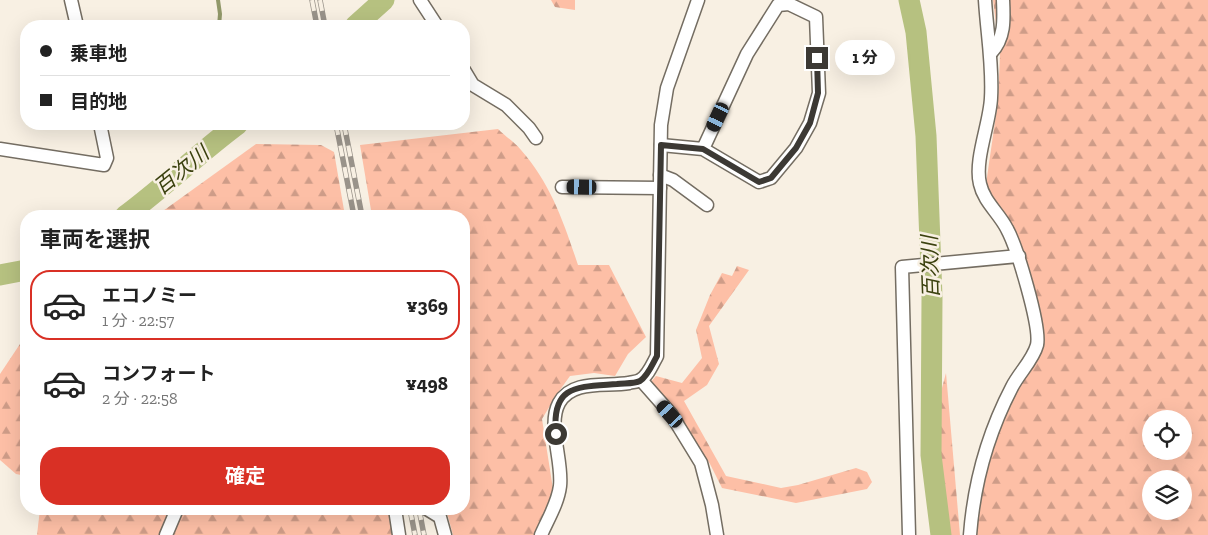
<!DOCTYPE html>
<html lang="ja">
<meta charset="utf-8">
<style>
:root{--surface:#fff;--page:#f2f2f2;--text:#222;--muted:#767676;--line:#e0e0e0;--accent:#d93025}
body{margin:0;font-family:"Zilla Slab","Noto Sans JP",serif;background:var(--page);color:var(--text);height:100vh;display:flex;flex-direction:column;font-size:19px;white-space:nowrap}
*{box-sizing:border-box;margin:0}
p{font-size:16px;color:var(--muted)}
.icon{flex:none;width:28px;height:28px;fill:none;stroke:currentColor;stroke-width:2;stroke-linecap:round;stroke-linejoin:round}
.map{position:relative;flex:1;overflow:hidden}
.drawer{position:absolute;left:20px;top:210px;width:450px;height:305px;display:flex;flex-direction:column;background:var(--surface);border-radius:20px;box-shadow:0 5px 20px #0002}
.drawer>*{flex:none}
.banner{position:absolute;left:20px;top:20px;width:450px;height:110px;border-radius:20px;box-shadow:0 5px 20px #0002;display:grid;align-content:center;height:110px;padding:0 20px;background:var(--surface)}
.tools{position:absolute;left:1142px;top:410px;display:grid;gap:10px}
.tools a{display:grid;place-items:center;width:50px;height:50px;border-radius:50%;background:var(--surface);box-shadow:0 5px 20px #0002;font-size:25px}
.end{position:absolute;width:22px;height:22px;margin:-11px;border:6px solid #3c3934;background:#fff;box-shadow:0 0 0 2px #fff}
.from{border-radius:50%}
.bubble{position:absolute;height:35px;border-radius:18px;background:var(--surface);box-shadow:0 5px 20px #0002;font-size:16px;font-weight:700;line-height:35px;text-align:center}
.car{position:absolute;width:15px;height:30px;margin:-15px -8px;border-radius:6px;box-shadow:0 0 4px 1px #0007;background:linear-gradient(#222 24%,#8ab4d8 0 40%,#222 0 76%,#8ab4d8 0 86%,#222 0)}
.banner b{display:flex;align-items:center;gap:18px;height:48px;font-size:19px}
.banner b+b{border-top:1px solid var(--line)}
.banner i{width:12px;height:12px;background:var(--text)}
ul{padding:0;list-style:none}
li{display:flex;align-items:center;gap:15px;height:70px;margin:0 10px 8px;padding:0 10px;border:2px solid transparent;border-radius:20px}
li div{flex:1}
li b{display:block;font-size:19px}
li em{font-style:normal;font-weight:700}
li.current{border-color:var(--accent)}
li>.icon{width:45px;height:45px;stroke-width:1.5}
h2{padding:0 20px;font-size:22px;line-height:60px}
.button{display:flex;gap:10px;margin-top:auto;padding:10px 20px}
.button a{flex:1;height:58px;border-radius:20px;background:var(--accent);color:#fff;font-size:20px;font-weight:700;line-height:58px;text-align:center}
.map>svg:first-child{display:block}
.forest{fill:url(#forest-firs);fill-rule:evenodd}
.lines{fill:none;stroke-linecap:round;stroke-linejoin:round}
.stream{stroke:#919869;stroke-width:4}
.river{stroke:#b6c180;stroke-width:21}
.street-casing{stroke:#746d62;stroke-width:15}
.street{stroke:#fff;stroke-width:12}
.rail-casing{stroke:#99938a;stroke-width:5.5}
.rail{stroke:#f8f0e3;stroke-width:4;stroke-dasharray:11;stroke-linecap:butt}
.route{stroke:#3c3934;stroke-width:6}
.labels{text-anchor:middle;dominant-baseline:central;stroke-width:5;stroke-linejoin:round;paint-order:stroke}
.water-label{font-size:21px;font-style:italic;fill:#3b410f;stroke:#f8f0e3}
</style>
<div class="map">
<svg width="1208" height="535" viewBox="0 0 1208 535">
<defs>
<pattern id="forest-firs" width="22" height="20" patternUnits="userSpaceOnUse" patternTransform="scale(1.25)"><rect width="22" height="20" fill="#fdbfa6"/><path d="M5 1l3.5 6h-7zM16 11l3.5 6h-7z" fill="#ce9c88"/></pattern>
</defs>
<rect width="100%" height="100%" fill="#f8f0e3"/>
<!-- forest -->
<g class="forest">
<path d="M551,0H575V10L555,7Z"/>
<path d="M993,0H1208V535H965L986,466L1008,405L1040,348L1043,329L1022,250L986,184L998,101L1000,55ZM1151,419H1184V451H1151ZM1151,479H1184V511H1151Z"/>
<path d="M498,129C505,136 514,142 521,150C551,184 564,223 578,265H609L646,337L628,354L615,376L594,373L570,376L557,394L542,419L553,489L552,499L536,535H453L446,509H464V216H372L360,145Z"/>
<path d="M256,144L321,145L334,152L345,216H156Z"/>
<path d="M737,266L749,270L709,326L719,364L707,385L684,401L726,476L781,488L798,485L856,468L867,472L872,482L867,489L796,503L722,488L710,464L679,416L649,384L656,376L682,383L702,358L696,330L710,295L722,273L732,276Z"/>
<path d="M26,335V476L16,474L0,460V374Z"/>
<path d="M946,373L960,535H947L944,518L935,414Z"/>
<path d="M40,509H391L395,535H37Z"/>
</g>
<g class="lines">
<!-- stream -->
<path class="stream" d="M218,0L220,14L219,26"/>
<!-- river -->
<g class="river">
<path d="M909,0L916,32L926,136L932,297L931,455L941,535"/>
<path d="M355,26L384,0"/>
<path d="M125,216C164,187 199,153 238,124"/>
<path d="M0,275L26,270"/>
</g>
<defs>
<g id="street">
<path d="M71,0L77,26"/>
<path d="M420,0L437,26"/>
<path d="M991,53C1005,38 1004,20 1003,0"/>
<path d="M464,70L473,85L506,105L529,128L536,138"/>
<path d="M661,145L703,149L747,54L778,5L789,4L816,17L819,93L810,123L796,148L771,178L759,182L703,149"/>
<path d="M0,149L104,165L107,158L100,124"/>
<path d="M660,175L673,180L707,205"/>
<path d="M562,187L660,188"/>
<path d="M641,380L671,414L701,463L712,505L717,535"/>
<path d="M395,509L399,535"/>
<path d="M427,509L440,517L445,535"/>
<path d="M166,535L177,509"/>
<path d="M541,535C548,519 558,503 560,486C563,461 547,425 559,403C572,379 606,387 629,383C632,382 637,382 640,380C648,376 653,363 657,356L661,125L667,88L698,0"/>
<path d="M909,535L902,267L1019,256"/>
<path d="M970,535C974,483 988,433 1012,387C1019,373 1033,360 1037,345C1041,327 1017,247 1007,229C999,213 984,202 980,184C974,160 990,123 991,98C993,65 987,33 985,0"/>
</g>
</defs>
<!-- street casing -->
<use href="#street" class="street-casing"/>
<!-- street -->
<use href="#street" class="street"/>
<defs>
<g id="rail">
<path d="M312,0L317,26"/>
<path d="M320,0L325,26"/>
<path d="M336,124L354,216"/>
<path d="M344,124L362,216"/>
<path d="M410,509L415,535"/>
<path d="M419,509L424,535"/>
</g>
</defs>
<!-- rail casing -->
<use href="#rail" class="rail-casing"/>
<!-- rail -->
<use href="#rail" class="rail"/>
</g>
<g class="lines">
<!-- route -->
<path class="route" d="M556,434C551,384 578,387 617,384C624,383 634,384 640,381C648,376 653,363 657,356L661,145L703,149L759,182L771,178L796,148L810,123L818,93L817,58"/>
</g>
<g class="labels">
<!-- water labels -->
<g class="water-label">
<text transform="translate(181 170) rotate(-39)">百次川</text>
<text transform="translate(930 267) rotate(-92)">百次川</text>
</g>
</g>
</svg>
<div class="tools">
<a><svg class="icon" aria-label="locate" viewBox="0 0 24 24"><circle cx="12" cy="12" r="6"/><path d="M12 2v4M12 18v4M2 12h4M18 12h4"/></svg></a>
<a><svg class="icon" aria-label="layers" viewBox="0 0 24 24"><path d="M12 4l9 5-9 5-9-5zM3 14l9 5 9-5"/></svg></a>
</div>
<i class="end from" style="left:556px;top:434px"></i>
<i class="end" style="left:817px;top:58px"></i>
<div class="bubble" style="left:835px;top:40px;width:60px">1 分</div>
<i class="car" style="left:718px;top:117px;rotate:205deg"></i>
<i class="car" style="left:582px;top:187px;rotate:271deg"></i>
<i class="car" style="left:670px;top:414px;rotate:318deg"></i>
<div class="banner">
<b><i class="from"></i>乗車地</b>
<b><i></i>目的地</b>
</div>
<section class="drawer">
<h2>車両を選択</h2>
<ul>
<li class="current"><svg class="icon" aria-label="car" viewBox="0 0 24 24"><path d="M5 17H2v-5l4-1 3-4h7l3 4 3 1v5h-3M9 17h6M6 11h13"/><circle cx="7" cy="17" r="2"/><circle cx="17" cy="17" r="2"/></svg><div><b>エコノミー</b><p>1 分 · 22:57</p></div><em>¥369</em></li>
<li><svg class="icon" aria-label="car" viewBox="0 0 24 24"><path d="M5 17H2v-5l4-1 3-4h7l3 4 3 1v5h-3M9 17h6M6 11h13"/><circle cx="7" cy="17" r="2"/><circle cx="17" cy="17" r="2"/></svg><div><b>コンフォート</b><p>2 分 · 22:58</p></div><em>¥498</em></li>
</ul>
<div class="button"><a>確定</a></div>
</section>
</div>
